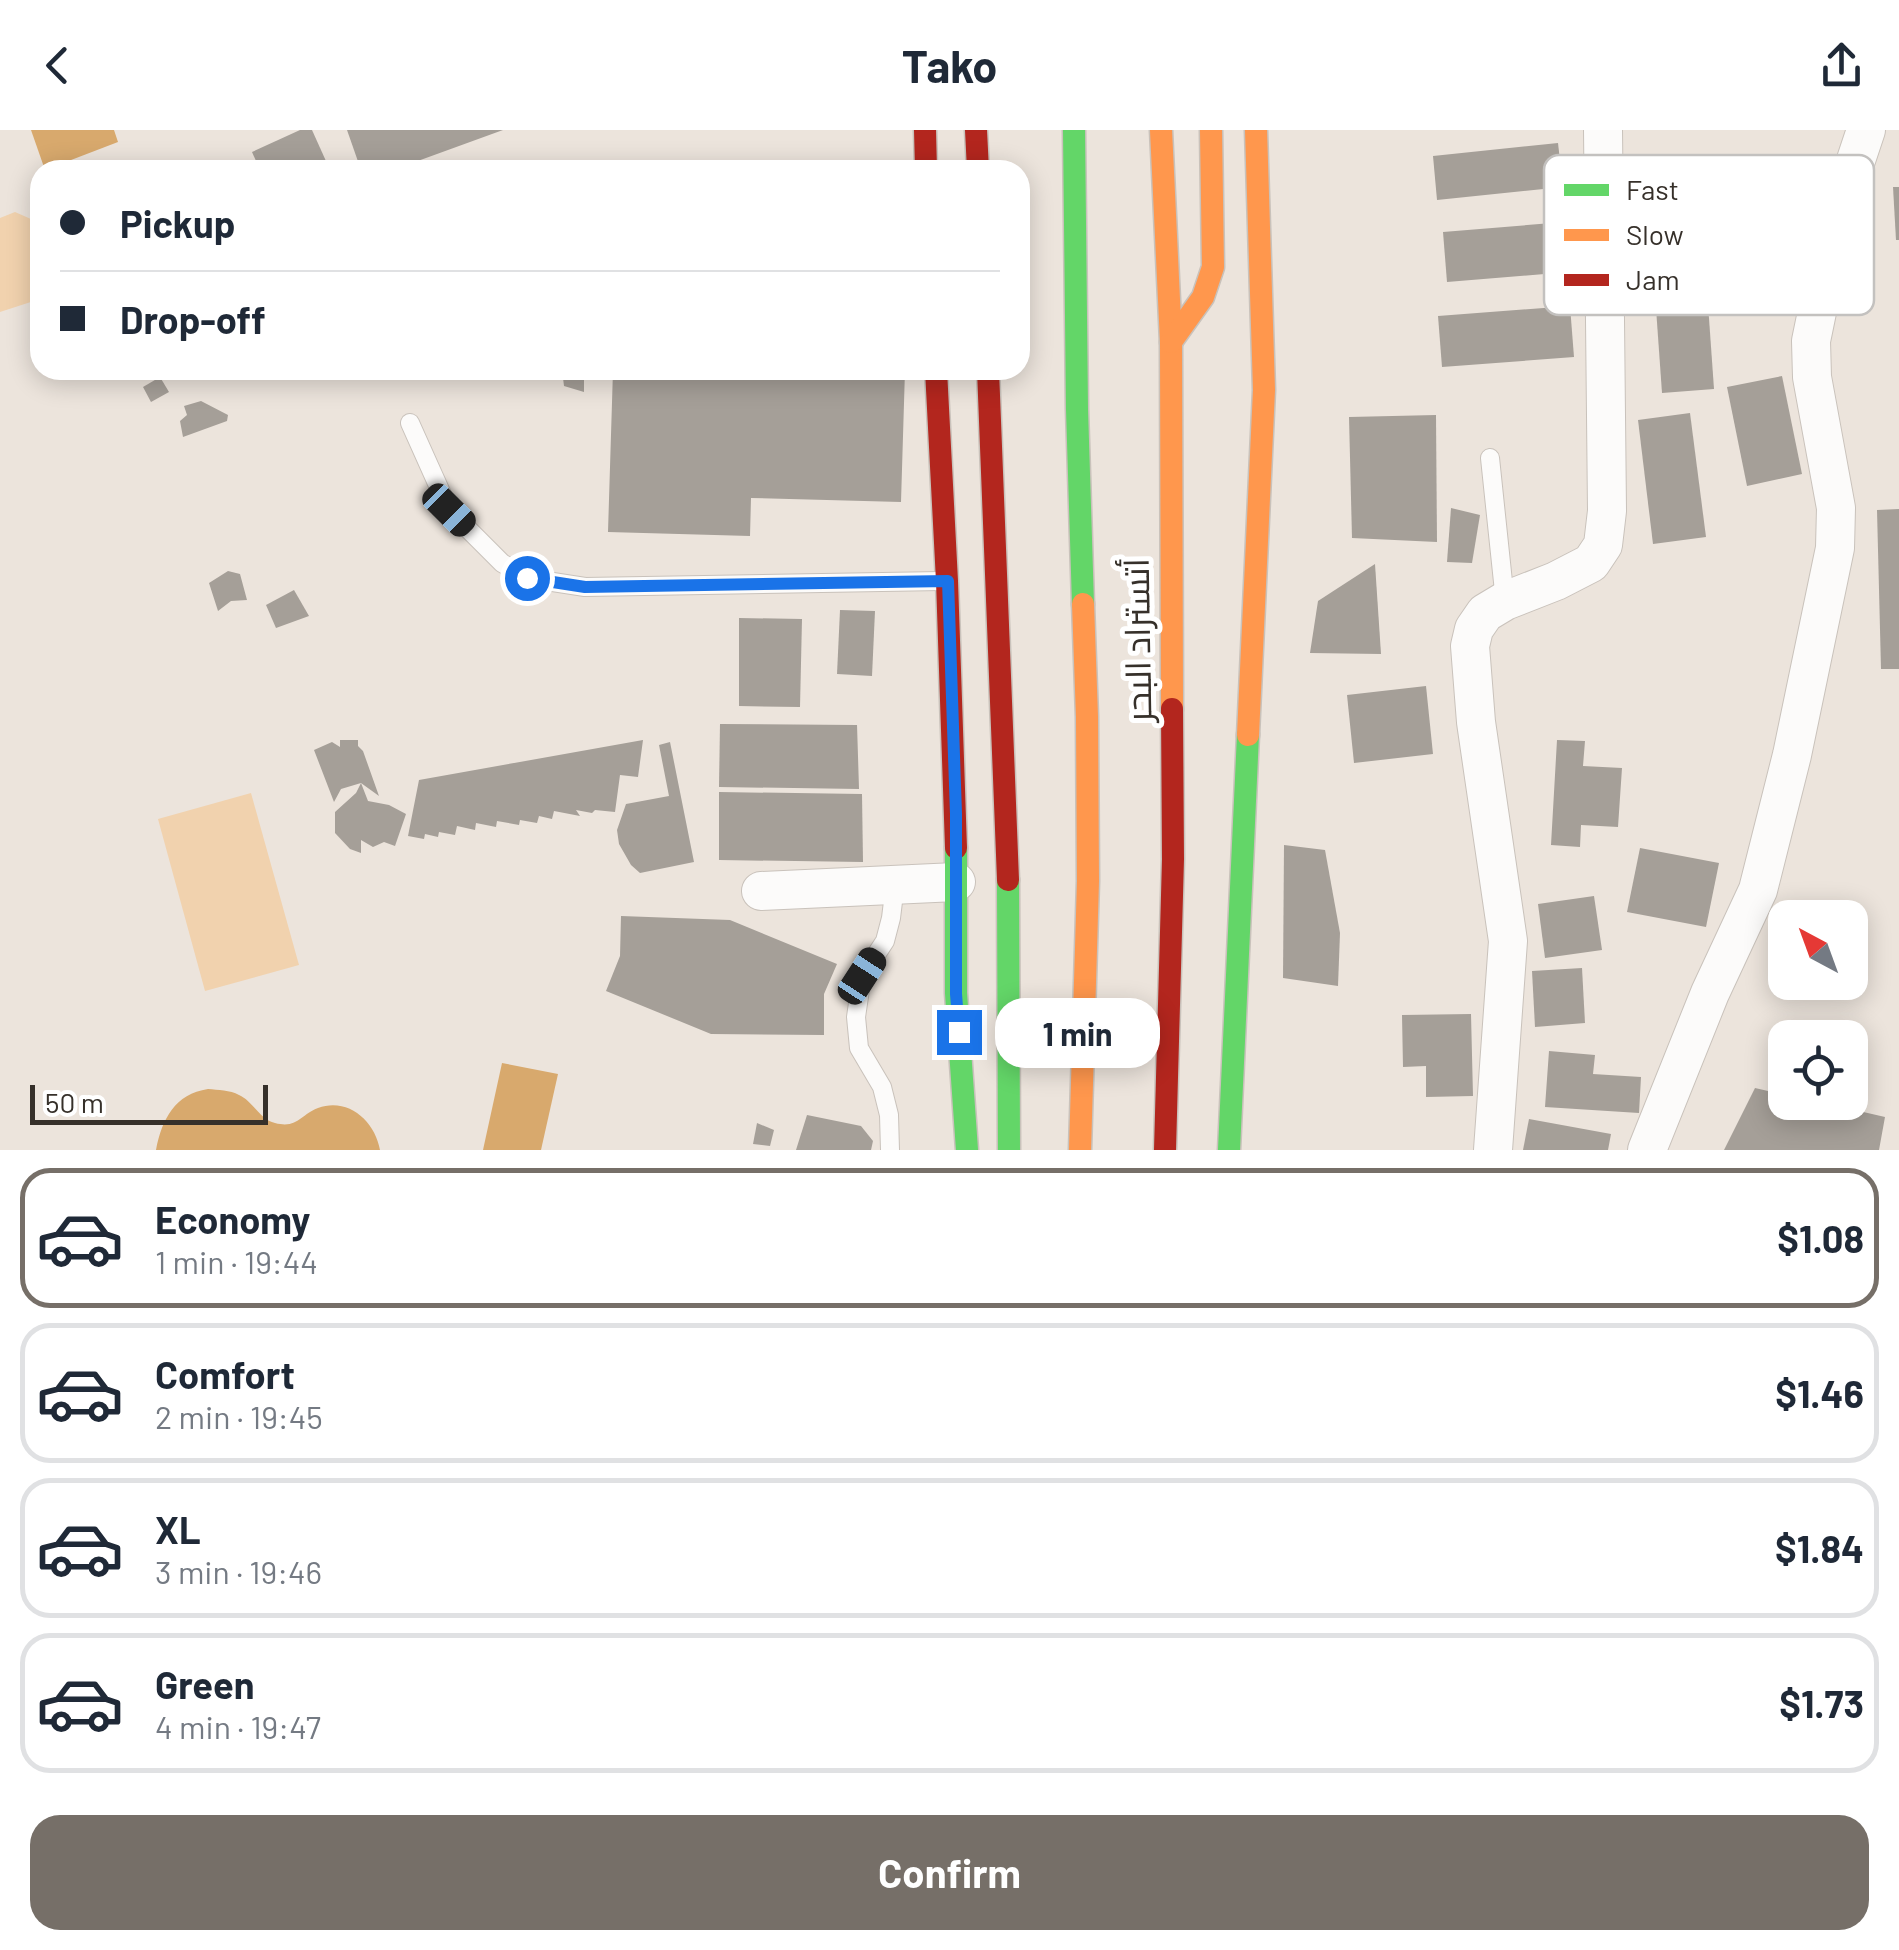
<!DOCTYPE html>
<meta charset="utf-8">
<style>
:root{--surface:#fff;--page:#f2f2f3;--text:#1f2937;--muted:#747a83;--line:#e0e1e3;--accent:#766f68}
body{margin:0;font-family:Barlow,Cairo,sans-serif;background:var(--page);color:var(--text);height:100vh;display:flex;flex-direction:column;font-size:38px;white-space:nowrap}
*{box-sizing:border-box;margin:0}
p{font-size:32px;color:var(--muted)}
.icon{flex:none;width:55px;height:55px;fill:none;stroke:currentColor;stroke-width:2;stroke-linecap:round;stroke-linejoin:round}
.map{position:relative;height:1020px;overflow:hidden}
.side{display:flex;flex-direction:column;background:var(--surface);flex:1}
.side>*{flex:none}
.hud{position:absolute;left:30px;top:30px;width:1000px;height:220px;border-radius:30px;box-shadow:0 5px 25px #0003;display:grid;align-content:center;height:220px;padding:0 30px;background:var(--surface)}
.needle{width:65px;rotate:319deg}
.tools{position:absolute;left:1768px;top:770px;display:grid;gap:20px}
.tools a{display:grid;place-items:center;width:100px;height:100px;border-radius:20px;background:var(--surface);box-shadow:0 5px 25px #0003;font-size:50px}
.scale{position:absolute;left:30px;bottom:25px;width:238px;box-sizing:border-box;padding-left:10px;border:5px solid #36302a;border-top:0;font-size:28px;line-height:35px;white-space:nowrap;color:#36302a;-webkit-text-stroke:8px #fff;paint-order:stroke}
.end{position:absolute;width:45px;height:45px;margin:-22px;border:12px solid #1a73e8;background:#fff;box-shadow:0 0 0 5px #fff}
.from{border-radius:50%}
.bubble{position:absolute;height:70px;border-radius:30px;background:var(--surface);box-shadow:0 5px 25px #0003;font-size:32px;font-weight:700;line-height:70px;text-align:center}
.car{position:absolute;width:30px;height:60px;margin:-30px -15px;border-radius:12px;box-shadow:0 0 8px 2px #0007;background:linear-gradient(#222 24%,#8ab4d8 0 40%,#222 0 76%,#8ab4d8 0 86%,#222 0)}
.hud b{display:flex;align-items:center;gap:35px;height:95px;font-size:38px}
.hud b+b{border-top:2px solid var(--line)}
.hud i{width:25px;height:25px;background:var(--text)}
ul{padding:18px 0 0;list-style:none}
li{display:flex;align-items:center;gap:30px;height:140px;margin:0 20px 15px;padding:0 10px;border:5px solid var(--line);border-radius:30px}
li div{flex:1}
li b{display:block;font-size:38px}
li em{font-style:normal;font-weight:700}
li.current{border-color:var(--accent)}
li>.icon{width:90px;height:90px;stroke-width:1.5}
.primary-button{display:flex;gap:20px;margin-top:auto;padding:20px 30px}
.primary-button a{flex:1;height:115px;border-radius:30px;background:var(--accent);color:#fff;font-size:40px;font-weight:700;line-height:115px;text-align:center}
header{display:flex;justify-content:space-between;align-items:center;height:130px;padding:0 30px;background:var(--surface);font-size:45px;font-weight:700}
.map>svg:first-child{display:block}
.green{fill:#f1d2ae}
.water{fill:#d8a96d}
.building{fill:#a59f98}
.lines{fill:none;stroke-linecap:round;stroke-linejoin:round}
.lane-casing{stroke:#c9c2bb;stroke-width:20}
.street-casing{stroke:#c9c2bb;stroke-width:40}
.fast-casing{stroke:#c9c2bb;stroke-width:25}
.slow-casing{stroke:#c9c2bb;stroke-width:25}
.jam-casing{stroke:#c9c2bb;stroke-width:25}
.lane{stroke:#fcfbfa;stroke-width:18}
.street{stroke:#fcfbfa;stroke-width:38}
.fast{stroke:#63d668;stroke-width:22}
.slow{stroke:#ff974d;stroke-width:22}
.jam{stroke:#b3261e;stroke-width:22}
.route{stroke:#1a73e8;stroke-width:12}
.labels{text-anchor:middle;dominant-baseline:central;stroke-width:10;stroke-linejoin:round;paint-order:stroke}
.street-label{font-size:35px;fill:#36302a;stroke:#fff}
.key{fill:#fff;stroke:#c3c1bf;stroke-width:2.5}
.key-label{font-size:28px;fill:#36302a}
</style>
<header><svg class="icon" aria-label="back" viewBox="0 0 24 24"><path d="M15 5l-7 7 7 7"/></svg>Tako<svg class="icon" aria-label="share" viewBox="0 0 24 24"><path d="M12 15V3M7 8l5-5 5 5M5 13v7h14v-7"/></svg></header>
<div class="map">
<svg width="1899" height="1020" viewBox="0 0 1899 1020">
<rect width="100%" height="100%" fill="#ece4dc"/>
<!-- green -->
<g class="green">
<path d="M15,82L40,93V169L0,182V88Z"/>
<path d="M251,663L299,835L205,861L158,689Z"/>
</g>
<!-- water -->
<g class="water">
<path d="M31,0H114L118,12L45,40Z"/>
<path d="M502,933L558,944L541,1020H483Z"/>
<path d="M208,959C218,960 230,960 239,965C253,971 260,990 275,993C298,999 301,984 318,978C348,967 375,991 380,1020H156C162,989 175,964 208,959Z"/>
</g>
<!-- building -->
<g class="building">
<path d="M300,0H312L330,40H260L252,22Z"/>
<path d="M347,0H503L393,40H361Z"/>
<path d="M1558,13L1563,57L1437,70L1433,26Z"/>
<path d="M1893,57H1899V110H1896Z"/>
<path d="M1564,92L1568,142L1447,152L1443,102Z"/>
<path d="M1706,146L1714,259L1662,263L1654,150Z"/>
<path d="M1570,176L1574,227L1442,237L1438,186Z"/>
<path d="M562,240H584V262L564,256Z"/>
<path d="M613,240H905L901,372L751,368L750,406L608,402Z"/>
<path d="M1782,246L1802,344L1747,356L1727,257Z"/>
<path d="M160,247L169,262L151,272L143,257Z"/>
<path d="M201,271L228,285L227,291L183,307L180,291L187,285L184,276Z"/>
<path d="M1690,283L1706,407L1653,414L1638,290Z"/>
<path d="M1436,285L1437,412L1352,408L1349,287Z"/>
<path d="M1451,378L1480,385L1472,433L1447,432Z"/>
<path d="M1899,379V539H1881L1877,380Z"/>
<path d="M1375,434L1381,524L1310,523L1318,471Z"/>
<path d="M228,441L240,444L247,470L231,471L218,481L209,453Z"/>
<path d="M294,460L309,486L276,498L266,475Z"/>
<path d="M840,480L875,481L872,546L837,544Z"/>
<path d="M739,488L802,489L800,577L739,576Z"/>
<path d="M1426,556L1433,624L1354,633L1347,565Z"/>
<path d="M720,594L857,595L859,659L719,657Z"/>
<path d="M340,610H358V616L363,621L379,666L361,653L341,659L334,672L314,620L332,612L340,617Z"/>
<path d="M643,610L638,647L620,645L615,682L595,680L592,683L576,680L580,686L554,681L552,689L539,686L537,693L520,690L519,695L497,691L496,697L476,693L475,700L457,696L455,705L439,702L438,707L425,704L424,709L408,706L419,650Z"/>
<path d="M1557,610L1585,611L1583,636L1622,638L1618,697L1581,695L1580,717L1551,715Z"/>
<path d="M670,612L694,732L640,743L631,735L619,714L617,700L626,674L669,666L659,615Z"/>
<path d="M361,653L368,671L389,675L406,684L395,716L384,712L373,717L361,710V723L350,719L335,703V682L356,663Z"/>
<path d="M719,662L862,664L863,732L719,730Z"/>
<path d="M1284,715L1325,720L1340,803L1338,856L1283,848Z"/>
<path d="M1640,718L1719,733L1706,797L1627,782Z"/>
<path d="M1594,766L1602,820L1545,828L1538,774Z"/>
<path d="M621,786L730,790L837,834L824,864V905L711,904L606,861L620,826Z"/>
<path d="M1582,838L1585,893L1535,897L1532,841Z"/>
<path d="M1471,884L1473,966L1426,967V936L1403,937L1402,885Z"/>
<path d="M1549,921L1595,925L1593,944L1641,947L1639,983L1545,977Z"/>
<path d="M1755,958L1785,965V972H1820L1885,987L1879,1020H1724Z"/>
<path d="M807,985L861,996L873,1011L871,1020H796Z"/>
<path d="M1529,989L1611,1004L1608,1020H1523Z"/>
<path d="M757,993L774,1000L770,1016L753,1014Z"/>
</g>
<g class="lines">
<defs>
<g id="lane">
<path d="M410,293L449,380L502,433L527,448L585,457L942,451"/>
<path d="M1490,328L1505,471"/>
<path d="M890,1020L889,985L882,957L859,918L856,887L862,846L885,811L891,788L895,755"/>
</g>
<g id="street">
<path d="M761,761L956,752"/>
<path d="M1493,1020L1508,811L1476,592L1470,516L1474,499L1485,483L1505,471L1556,451L1591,433L1603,415L1607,381L1603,0"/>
<path d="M1647,1020L1710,863L1758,760L1792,625L1835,418L1836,378L1812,247L1811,211L1836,90L1866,0"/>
</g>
<g id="fast">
<path d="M1074,0L1077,279L1083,474"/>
<path d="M956,718V863L967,1020"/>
<path d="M1008,750L1009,1020"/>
<path d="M1229,1020L1248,605"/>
</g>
<g id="slow">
<path d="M1161,0L1171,212L1172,579"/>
<path d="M1171,212L1203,167L1213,137L1211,0"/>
<path d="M1248,605L1264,260L1256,0"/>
<path d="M1080,1020L1088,751L1087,587L1083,474"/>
</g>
<g id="jam">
<path d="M925,0L926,40"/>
<path d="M976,0L978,40"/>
<path d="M936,240L947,451L956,718"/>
<path d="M988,240L1008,750"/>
<path d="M1165,1020L1173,729L1172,579"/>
</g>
</defs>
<!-- lane casing -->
<use href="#lane" class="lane-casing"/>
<!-- street casing -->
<use href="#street" class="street-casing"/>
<!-- fast casing -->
<use href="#fast" class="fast-casing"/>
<!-- slow casing -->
<use href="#slow" class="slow-casing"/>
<!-- jam casing -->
<use href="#jam" class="jam-casing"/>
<!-- lane -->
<use href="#lane" class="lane"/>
<!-- street -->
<use href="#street" class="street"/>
<!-- fast -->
<use href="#fast" class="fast"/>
<!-- slow -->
<use href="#slow" class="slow"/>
<!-- jam -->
<use href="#jam" class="jam"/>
</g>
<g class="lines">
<!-- route -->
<path class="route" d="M527,448L585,457L948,451L956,684V864L959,902"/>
</g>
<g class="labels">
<!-- street labels -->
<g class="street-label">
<text transform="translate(1136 510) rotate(-91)">أتستراد البحر</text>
</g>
</g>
<!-- legend -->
<rect x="1544" y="25" width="330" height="160" rx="15" class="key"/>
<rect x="1564" y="54" width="45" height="12" fill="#63d668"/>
<rect x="1564" y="99" width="45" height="12" fill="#ff974d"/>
<rect x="1564" y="144" width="45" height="12" fill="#b3261e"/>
<g class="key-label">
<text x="1626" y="70">Fast</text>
<text x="1626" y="115">Slow</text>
<text x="1626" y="160">Jam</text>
</g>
</svg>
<div class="tools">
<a><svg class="needle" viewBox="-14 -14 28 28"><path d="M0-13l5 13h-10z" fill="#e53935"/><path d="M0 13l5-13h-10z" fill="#747a83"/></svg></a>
<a><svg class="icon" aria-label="locate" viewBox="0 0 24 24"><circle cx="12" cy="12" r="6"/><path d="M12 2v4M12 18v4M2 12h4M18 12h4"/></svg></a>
</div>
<div class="scale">50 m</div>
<i class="end from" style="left:527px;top:448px"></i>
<i class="end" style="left:959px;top:902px"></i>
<div class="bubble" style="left:995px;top:868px;width:165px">1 min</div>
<i class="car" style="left:449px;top:380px;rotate:135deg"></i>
<i class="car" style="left:862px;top:846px;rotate:33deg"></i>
<div class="hud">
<b><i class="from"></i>Pickup</b>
<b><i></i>Drop-off</b>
</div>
</div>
<section class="side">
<ul>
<li class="current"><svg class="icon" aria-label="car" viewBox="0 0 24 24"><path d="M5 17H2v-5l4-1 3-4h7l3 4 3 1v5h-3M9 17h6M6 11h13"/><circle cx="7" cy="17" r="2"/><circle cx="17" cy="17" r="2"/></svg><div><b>Economy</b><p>1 min · 19:44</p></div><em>$1.08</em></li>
<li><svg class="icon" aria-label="car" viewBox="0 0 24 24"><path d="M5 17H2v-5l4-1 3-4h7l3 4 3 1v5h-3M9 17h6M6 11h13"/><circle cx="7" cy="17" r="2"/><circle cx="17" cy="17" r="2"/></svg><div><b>Comfort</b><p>2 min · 19:45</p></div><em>$1.46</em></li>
<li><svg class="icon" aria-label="car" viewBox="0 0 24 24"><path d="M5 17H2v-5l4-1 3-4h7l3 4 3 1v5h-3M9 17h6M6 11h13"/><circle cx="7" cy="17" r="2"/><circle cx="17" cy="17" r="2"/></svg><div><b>XL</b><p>3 min · 19:46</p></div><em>$1.84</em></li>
<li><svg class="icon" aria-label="car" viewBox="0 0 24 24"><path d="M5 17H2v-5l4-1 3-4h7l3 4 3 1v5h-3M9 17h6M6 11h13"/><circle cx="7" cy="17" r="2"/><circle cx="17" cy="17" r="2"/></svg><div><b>Green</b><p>4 min · 19:47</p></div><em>$1.73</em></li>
</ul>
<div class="primary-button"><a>Confirm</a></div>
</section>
